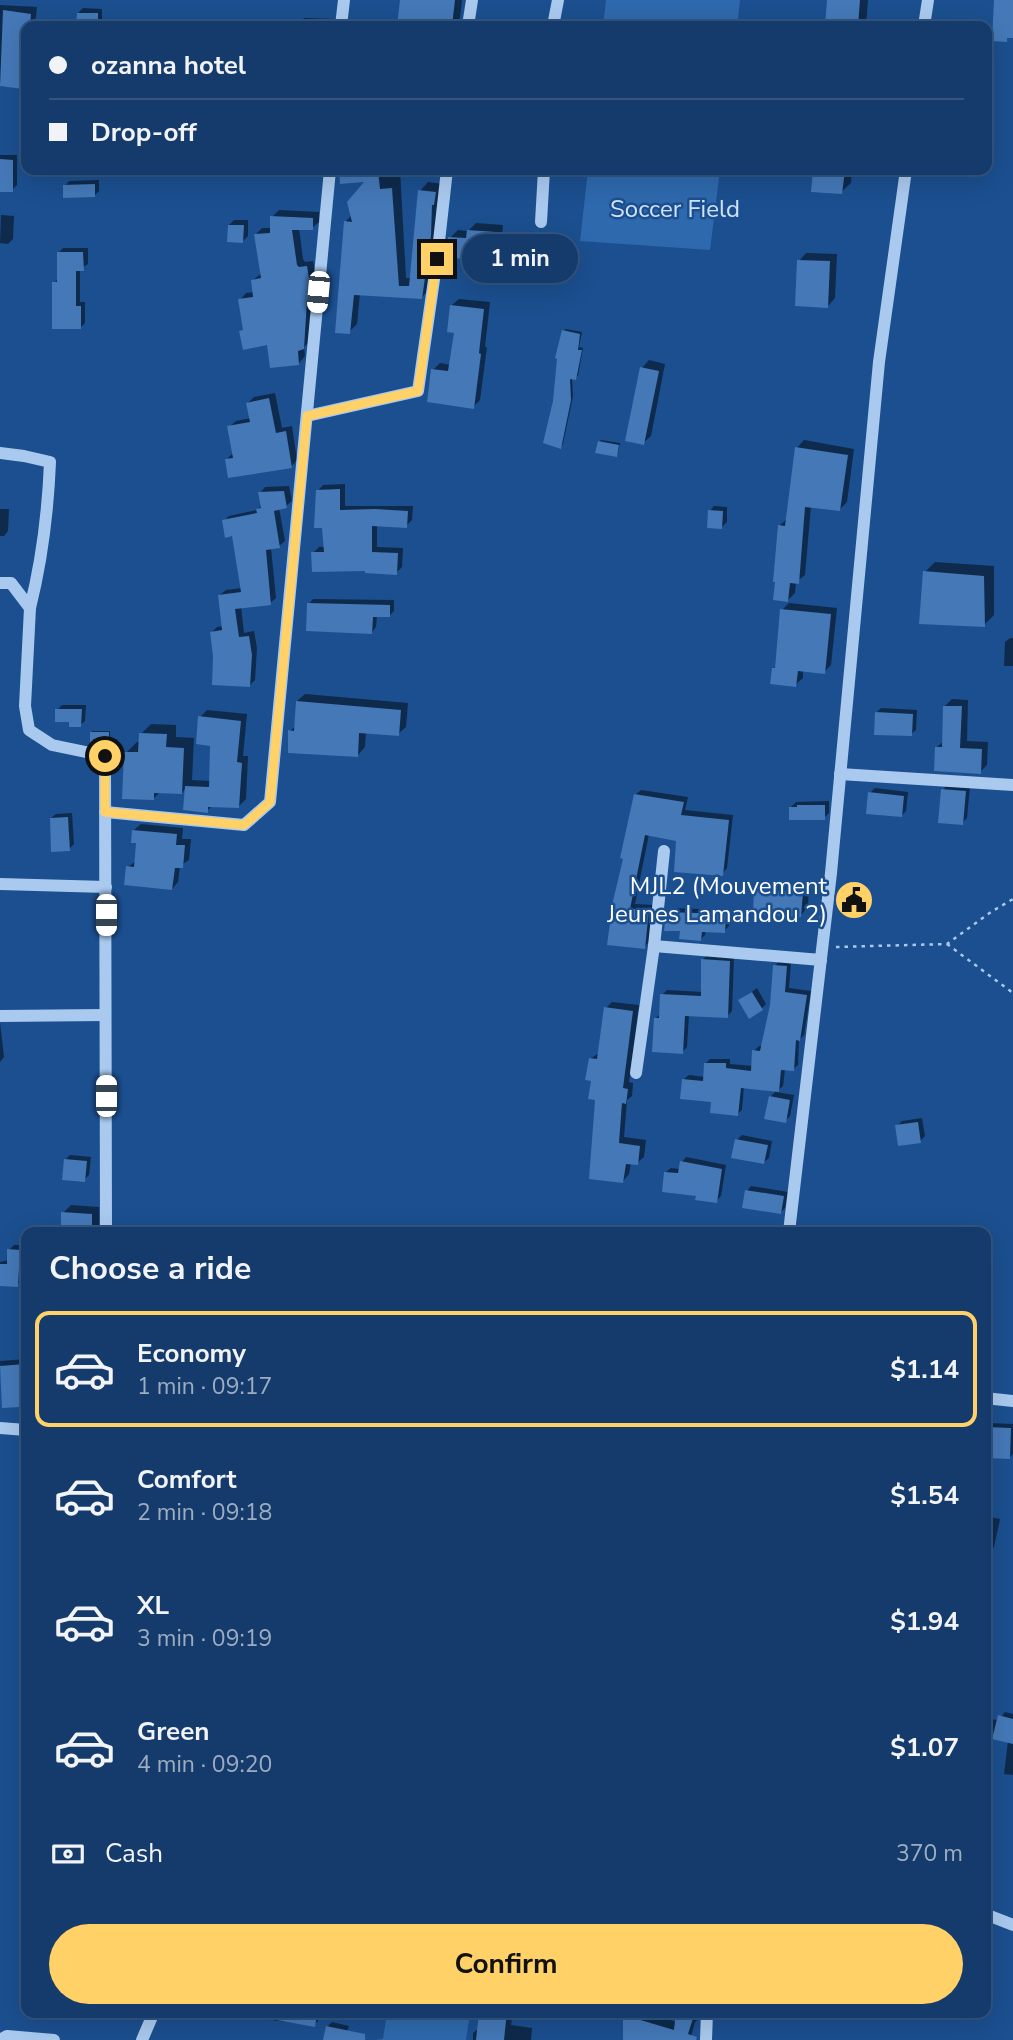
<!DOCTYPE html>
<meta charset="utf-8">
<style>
:root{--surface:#143b6b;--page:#214673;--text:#f1f3f6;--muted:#9dadc1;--line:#33557e;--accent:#ffd166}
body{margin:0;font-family:"Nunito Sans",sans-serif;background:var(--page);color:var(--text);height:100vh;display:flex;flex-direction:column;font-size:26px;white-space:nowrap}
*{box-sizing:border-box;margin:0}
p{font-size:23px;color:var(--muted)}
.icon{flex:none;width:38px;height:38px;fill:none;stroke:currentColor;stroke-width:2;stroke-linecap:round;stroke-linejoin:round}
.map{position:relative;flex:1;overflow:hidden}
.panel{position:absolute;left:21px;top:1227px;width:970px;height:791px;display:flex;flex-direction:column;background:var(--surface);border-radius:14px;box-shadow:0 7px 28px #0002,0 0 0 2px var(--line)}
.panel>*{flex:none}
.hud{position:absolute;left:21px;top:21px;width:971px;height:154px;border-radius:14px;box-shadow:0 7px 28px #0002,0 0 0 2px var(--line);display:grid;align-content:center;height:154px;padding:0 28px;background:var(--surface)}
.end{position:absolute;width:32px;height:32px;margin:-16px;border:9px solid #ffd166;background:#111;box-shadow:0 0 0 4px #111}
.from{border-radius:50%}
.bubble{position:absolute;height:49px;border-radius:24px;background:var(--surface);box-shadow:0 7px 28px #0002,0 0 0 2px var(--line);font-size:23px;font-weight:700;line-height:49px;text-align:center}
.car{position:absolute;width:21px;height:42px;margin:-21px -10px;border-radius:9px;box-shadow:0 0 5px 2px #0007;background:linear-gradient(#fff 24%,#345 0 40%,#fff 0 76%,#345 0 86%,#fff 0)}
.hud b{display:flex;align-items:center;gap:24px;height:66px;font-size:26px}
.hud b+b{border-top:2px solid var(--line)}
.hud i{width:18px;height:18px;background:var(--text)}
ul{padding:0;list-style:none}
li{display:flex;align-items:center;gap:21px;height:116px;margin:0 14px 10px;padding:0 14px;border:4px solid transparent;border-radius:14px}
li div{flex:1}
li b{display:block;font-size:26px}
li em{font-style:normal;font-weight:700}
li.selected{border-color:var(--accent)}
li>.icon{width:63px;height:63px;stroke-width:1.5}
h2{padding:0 28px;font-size:32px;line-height:84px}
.pay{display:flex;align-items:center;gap:18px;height:77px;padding:0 28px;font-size:26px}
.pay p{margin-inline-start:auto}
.primary-button{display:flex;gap:14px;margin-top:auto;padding:14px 28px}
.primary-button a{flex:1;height:80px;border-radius:42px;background:var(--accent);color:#111;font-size:28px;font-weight:700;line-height:80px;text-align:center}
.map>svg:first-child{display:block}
.green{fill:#2e69ad}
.shadow{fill:#0007}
.building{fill:#4478b7}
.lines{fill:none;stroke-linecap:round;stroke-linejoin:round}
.path{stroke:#a9c9ee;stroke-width:2.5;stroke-dasharray:3.5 5;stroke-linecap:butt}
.minor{stroke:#a9c9ee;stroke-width:12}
.route{stroke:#ffd166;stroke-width:9}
.labels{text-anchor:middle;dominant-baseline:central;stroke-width:5;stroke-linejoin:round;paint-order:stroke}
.park-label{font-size:24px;fill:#cfe3fa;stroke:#1b4f8f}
.poi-label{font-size:24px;fill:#fff;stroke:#1b4f8f;text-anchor:end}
</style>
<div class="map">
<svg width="1013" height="2040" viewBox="0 0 1013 2040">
<rect width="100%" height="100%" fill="#1b4f8f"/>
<!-- green -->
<g class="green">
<path d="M606,0H740L737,26H603Z"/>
<path d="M588,170H720L710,250L580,241Z"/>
<path d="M387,2013H470L466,2040H375L383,2039Z"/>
</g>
<!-- shadow -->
<g class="shadow">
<path d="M401,0H462L459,26H398Z"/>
<path d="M829,0H868L866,26H826Z"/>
<path d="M0,5L37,7L35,26H26V83L23,87L0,84Z"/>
<path d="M83,8L102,9V26H78V13Z"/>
<path d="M304,18L337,19L338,26H291L296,21H301Z"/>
<path d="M0,155H17V185L12,190H0Z"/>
<path d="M252,170H323L318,175Z"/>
<path d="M342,170H400L406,278H412L420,191L428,182L443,184L430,289L422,297L360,293L357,324L349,332L345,222L352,215L369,180L340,172Z"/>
<path d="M815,170H852L851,183L841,192L813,190Z"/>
<path d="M99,180V191L94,196L65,186L69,181Z"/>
<path d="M279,210L319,212V222L312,228H299L303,259L305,262L313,261L316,277L310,341L304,347L305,356L299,363L268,343L241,332L244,328L240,300L246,293L254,292L253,280L262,273L256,234L262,228H272V217Z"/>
<path d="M1,215L14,216L13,239L8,244L0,243Z"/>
<path d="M234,220H248V236L243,241L229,225Z"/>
<path d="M476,223L503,225L500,258L492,265L466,257L450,238L458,230L468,231Z"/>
<path d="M63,248H88V264L80,269V302H85V323L80,328L54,283L59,278L58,253Z"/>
<path d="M806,253L837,254L835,298L828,306L799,261Z"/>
<path d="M459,299L490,302L485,347H487L480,400L473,407L433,370L440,363L451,365L456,331L452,305Z"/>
<path d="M566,329L582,332L579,347L583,348L578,376L572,378L573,396L563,444L561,447L555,402L563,331Z"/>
<path d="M649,360L665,364L651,436L643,443L642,368Z"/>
<path d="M275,393L282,428L292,426L297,460L291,467L227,459L234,452L229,427L236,421L251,418L248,403L254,397Z"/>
<path d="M601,440L620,443L618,453L616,455L599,442Z"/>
<path d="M804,440L854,449L847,502L840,509L811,506L805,575L796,582L795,593L788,600L779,526L787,519L797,448Z"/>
<path d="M345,484V506H413L412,520L406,526L377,524V547L403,548L402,567L396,573L313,553L319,547H325L318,491L323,485Z"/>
<path d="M289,486L292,501L286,506L279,508L285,541L279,546L271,548L276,598L270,603L241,606L244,633L254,631L257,648L255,680L250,685L215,656L212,632L217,627L224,626L220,595L226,590L242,588L234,534L224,521L229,516L257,510L262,505L260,493L265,487Z"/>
<path d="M714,506L727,507V522L722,527L710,511Z"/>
<path d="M0,509H9L8,531L4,536H0Z"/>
<path d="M935,562L994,566V615L984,625L925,572Z"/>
<path d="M313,599L394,600V611L389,616L377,615L376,627L372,632L309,604Z"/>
<path d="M789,603L837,608L831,665L824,672L803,670V678L795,685L773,669L777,665L782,610Z"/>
<path d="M1010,638H1013V666H1004L1005,642Z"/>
<path d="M305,694L408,703L406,727L398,734L366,732L365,747L358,755L290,731L296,726L297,701Z"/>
<path d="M952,699L968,700L967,741L988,742L987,765L980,772L937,747L944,741L945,706Z"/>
<path d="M62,705H86L85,721L80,725L71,720L57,710Z"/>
<path d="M881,708L917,710L916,730L911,734L876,713Z"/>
<path d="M207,710L247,714L243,756H248L246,799L239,806L213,805L207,811L186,788L182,793L160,792L153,799L126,753L137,742H140L141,734L151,724L176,725V737L194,738L192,780L211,781L212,744L200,717Z"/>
<path d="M93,731H110V740L108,742L91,732Z"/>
<path d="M947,785L970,787L967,818L962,823L943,790Z"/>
<path d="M875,788L908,792L906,811L901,816L870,793Z"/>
<path d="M641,790L688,797L685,810L733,815L727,868L722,874L678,840L649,834L635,904L654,905L650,941L644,947L609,943L635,795Z"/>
<path d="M829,801V813L824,818L791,807L796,802Z"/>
<path d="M72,813L74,844L69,849L51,818L56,814Z"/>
<path d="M141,824L183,828L182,839H191L189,860L180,866L178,882L172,889L128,867L136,861L138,841L134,830Z"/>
<path d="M764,883L809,885L808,907L801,915L756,891Z"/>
<path d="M673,908L730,910L729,926L724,931L706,930L705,935L701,939L681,929L668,913Z"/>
<path d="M708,955L734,957L732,1011L727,1016L689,1015L687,1047L682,1052L656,1018L661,1013L662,995L667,990L703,992V959Z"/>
<path d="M779,961L791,962L789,988L811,991L804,1035L799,1040L798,1065L793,1069H785L783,1086L776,1092L794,1095L790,1116L785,1121L770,1097L777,1090L744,1086L742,1110L737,1114L684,1079L689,1075L705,1077V1064L710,1059H730V1064L753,1066L754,1051L759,1046H763L772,1005L775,966Z"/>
<path d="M757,988L766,1004L762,1008L740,1001Z"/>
<path d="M612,1002L639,1005L629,1082L633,1083L632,1096L627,1100L624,1137L646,1140L644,1157L637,1163L631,1162L629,1174L623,1181L597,1098L590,1059L599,1053L606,1008Z"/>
<path d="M0,1022L4,1057L0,1062Z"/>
<path d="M922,1118L925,1136L920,1141L897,1126L902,1121Z"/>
<path d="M742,1135L772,1141L769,1158L764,1162L737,1140Z"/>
<path d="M70,1155L91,1157L89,1175L84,1180L65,1160Z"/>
<path d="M686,1157L726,1165L721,1196L716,1201L698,1195L666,1172L671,1168L681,1169L682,1162Z"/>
<path d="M751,1186L788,1192L785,1208L781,1212L747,1191Z"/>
<path d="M71,1205L99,1207V1232H63V1213Z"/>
<path d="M14,1245H26V1273H23L22,1280L17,1285L0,1284V1262L9,1260V1250Z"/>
<path d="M26,1299V1351H24L22,1303Z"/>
<path d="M26,1359L25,1399L19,1405L3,1406L0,1361Z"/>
<path d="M989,1423L1013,1424V1454L1009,1458L985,1457V1426Z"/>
<path d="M985,1516L1000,1519L994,1547L990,1552L985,1551Z"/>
<path d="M1005,1712L1013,1714V1775L1004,1774L1008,1741L985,1735V1719L999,1720Z"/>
<path d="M270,2012H320L318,2021L314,2025L270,2020Z"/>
<path d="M352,2012H382L378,2017L352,2015Z"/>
<path d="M481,2012H513L511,2025L532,2028L531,2040H473V2033L479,2028Z"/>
<path d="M630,2012H644L677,2022L678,2012H704V2016L695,2022L690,2040H624L625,2017Z"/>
<path d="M332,2022L349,2026L344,2040H331L327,2027Z"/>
</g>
<!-- building -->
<g class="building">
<path d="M400,0H455L452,26H397Z"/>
<path d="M827,0H860L858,26H825Z"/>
<path d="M994,0H1013V38H1007V42L992,41Z"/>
<path d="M3,10L31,14L30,26H26L23,89L0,86Z"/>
<path d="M77,13H98V26H76Z"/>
<path d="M0,159L13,160V192H0Z"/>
<path d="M350,170H378L380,189L392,188L399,286H409L418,190L436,192L434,205H432L431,236L422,299L354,295L350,334L335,333L344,221L352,222L347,202L364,182L340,184L339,171Z"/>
<path d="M813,170H845L842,194L811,192Z"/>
<path d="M95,184V197L63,198V185Z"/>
<path d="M270,216L313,218V230H292L297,265L299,267L307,266L310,284L309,300H307L304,349L298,351L299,365L270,368L267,345L243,350L239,331L243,330L238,299L253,297L251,280L261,278L254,234L270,233Z"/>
<path d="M228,225H244L243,243L227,242Z"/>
<path d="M467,230L496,232L493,267L463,265L464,259L446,257L448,237L466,238Z"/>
<path d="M57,252H83L84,271H76V306H81V329H52V282H57Z"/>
<path d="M797,260L830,261L828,308L795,306Z"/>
<path d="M450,305L484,309L479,353L481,354L474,409L427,402L431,369L448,371L454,333L447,332Z"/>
<path d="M562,330L580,334L578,350H582L576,380L570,379L571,400L561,449L543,443L553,401L557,359L555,358Z"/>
<path d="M640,367L659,371L644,445L625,441Z"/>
<path d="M269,398L276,433L286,431L292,468L228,478L225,459L233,458L227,426L250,422L246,403Z"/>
<path d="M598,441L619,445L617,457L595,453Z"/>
<path d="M795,447L848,455L840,511L805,507L799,584L790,583L788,602L773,600L775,582H773L778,525L785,526Z"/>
<path d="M340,489V510L375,509L408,511L407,528L372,526V552L398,553L397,575L365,573V571L312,572L311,552H324L322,528H314L316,490Z"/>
<path d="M284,491L287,508L274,511L280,548L266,550L271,605L235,609L239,637L249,636L252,655L250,687L212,685L213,656L210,632L222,630L218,595L241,592L232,536L225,538L222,520L257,513L256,509L261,508L258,492Z"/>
<path d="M708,510L723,511L722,529L707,528Z"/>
<path d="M923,571L984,576L985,627L919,624Z"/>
<path d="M307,603L390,605V617H373L372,634L306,631Z"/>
<path d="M780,609L831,614L825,674L798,671L796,687L770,684L772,668H775Z"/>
<path d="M296,701L401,710L399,736L359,733L358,757L288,753V730L294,731Z"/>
<path d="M943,706H962L960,748L982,749L981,774L934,771L935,747H942Z"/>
<path d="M55,709H82L81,727H69V722H55Z"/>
<path d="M875,712L913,714L912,736L874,735Z"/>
<path d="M198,716L241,721L237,762L242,763L239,808L208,807V813L183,810L185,786L209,787L210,746L196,744Z"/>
<rect x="90" y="732" width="19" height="12"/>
<path d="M139,733L167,734L166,747L184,748L182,794L154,793V800L122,799L124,752H138Z"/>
<path d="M941,789L966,791L963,825L938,823Z"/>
<path d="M868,792L904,796L902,817L866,814Z"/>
<path d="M634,794L684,802L681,815L729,820L723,876L674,872L676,841L645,835L630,909H649L645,949L607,945L613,901L623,859L620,858Z"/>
<path d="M797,805H825V820H789V807H797Z"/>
<path d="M68,817L70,851L51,852L50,818Z"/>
<path d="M132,830L177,834L176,845H185L183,868H175L172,890L124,885L126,866L134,867L136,843H131Z"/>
<path d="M754,890L803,892L801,917L753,914Z"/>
<path d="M666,912L726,914L725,933L702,932L701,941L679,939L680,931H664Z"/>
<path d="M701,959L730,961L728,1018L685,1016L683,1054L652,1052L654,1018H659L660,994L701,996Z"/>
<path d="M773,965L787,966L785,992L807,995L800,1041L796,1040L794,1071L781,1070L779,1092L741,1088L738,1116L710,1113L711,1102L680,1099L682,1079L703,1081L704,1063H726V1068L751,1071L752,1050L760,1051L770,1005Z"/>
<path d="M752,992L763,1010L749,1019L738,1000Z"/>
<path d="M604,1007L633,1011L623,1088L628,1089L626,1104L622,1103L619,1143L640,1146L638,1165L626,1164L623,1183L589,1179L595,1100L588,1099L591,1081L585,1080L589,1058L597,1059Z"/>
<path d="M769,1096L790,1100L786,1123L764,1119Z"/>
<path d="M918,1122L921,1143L898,1146L895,1125Z"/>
<path d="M735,1139L768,1145L764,1164L731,1158Z"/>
<path d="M64,1159L87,1161L85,1182L62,1180Z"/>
<path d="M680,1161L722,1169L717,1203L695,1200L696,1196L662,1192L664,1172L678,1173Z"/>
<path d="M745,1190L784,1196L781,1214L742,1208Z"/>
<path d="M61,1212L92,1214V1232H61Z"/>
<path d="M7,1249L20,1250L18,1287L0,1286V1264H7Z"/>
<path d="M25,1364L26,1393L19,1394L20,1407L2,1408L0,1366Z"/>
<path d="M985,1427L1011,1428L1010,1459L985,1458Z"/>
<path d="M998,1715L1013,1719V1744L992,1739Z"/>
<path d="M272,2012H306L317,2014L315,2027L271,2019Z"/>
<path d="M479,2012H507L504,2040H476Z"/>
<path d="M676,2012H695L688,2034L697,2037L696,2040H623V2016L637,2017V2019L674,2030Z"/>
<path d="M326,2026L365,2034V2040H323Z"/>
</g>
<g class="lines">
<!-- path -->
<g class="path">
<path d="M947,944L1013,993"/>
<path d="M836,947L947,944L991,912L1013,899"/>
</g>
<!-- minor -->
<g class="minor">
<path d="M341,26L344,0"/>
<path d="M468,26L472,0"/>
<path d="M553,26L558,0"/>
<path d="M924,26L928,0"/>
<path d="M541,222L544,170"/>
<path d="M307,416L418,391L437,259L447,170"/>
<path d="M0,453L24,456L50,462C48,512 42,560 30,608"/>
<path d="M0,583H11L30,608L25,706L29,730L52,745L105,756L106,1232"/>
<path d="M840,774L1013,785"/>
<path d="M105,812L244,825L270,802L330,170"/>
<path d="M0,884L106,887"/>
<path d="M654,946L821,960"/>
<path d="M0,1016L105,1015"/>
<path d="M636,1073L654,946L664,851"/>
<path d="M789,1232L831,873L879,362L906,170"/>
<path d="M985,1398L1013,1401"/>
<path d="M0,1428L26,1430"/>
<path d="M985,1914L1013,1925"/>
<path d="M0,2040L7,2036L54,2040"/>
<path d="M142,2040L154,2012"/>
<path d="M706,2040L707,2012"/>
</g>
</g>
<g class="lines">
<!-- route -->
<path class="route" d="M105,756V812L244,825L270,802L307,416L418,391L437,259"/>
</g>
<!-- icons -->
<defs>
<symbol id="civic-disc" viewBox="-11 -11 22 22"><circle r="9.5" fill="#ffd166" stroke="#1b4f8f"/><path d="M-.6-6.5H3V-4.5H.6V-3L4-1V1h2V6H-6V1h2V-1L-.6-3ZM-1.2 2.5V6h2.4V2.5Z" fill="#111"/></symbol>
</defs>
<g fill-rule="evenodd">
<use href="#civic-disc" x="832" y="878" width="44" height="44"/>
</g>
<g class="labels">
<!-- park labels -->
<g class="park-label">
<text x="675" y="209">Soccer Field</text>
</g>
<!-- poi labels -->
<g class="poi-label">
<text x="827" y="886">MJL2 (Mouvement<tspan x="827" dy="28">Jeunes Lamandou 2)</tspan></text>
</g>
</g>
</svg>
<i class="end from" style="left:105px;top:756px"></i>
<i class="end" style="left:437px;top:259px"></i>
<div class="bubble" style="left:462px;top:234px;width:116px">1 min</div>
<i class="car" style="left:318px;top:292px;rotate:185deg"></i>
<i class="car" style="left:106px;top:915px;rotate:180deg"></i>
<i class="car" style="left:106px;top:1096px;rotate:0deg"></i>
<div class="hud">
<b><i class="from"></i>ozanna hotel</b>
<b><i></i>Drop-off</b>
</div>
<section class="panel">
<h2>Choose a ride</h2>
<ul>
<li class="selected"><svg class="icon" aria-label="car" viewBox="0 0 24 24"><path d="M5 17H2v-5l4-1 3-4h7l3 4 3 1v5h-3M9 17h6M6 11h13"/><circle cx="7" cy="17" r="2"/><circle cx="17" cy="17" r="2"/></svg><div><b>Economy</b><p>1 min · 09:17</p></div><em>$1.14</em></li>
<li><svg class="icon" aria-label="car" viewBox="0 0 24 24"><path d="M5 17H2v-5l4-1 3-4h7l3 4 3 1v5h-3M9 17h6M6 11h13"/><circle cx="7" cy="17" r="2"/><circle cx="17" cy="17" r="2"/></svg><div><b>Comfort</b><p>2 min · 09:18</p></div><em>$1.54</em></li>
<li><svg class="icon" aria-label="car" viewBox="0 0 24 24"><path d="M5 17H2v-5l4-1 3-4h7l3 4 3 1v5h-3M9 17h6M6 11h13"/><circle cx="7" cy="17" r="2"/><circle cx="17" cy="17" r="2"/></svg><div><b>XL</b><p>3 min · 09:19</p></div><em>$1.94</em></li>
<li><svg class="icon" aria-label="car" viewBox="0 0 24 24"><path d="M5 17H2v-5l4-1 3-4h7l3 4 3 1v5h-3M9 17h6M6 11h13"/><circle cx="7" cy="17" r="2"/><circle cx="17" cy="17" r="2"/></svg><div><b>Green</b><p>4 min · 09:20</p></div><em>$1.07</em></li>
</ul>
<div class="pay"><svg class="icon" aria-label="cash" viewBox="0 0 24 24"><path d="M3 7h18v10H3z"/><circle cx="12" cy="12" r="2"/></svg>Cash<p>370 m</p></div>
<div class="primary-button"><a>Confirm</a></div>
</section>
</div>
